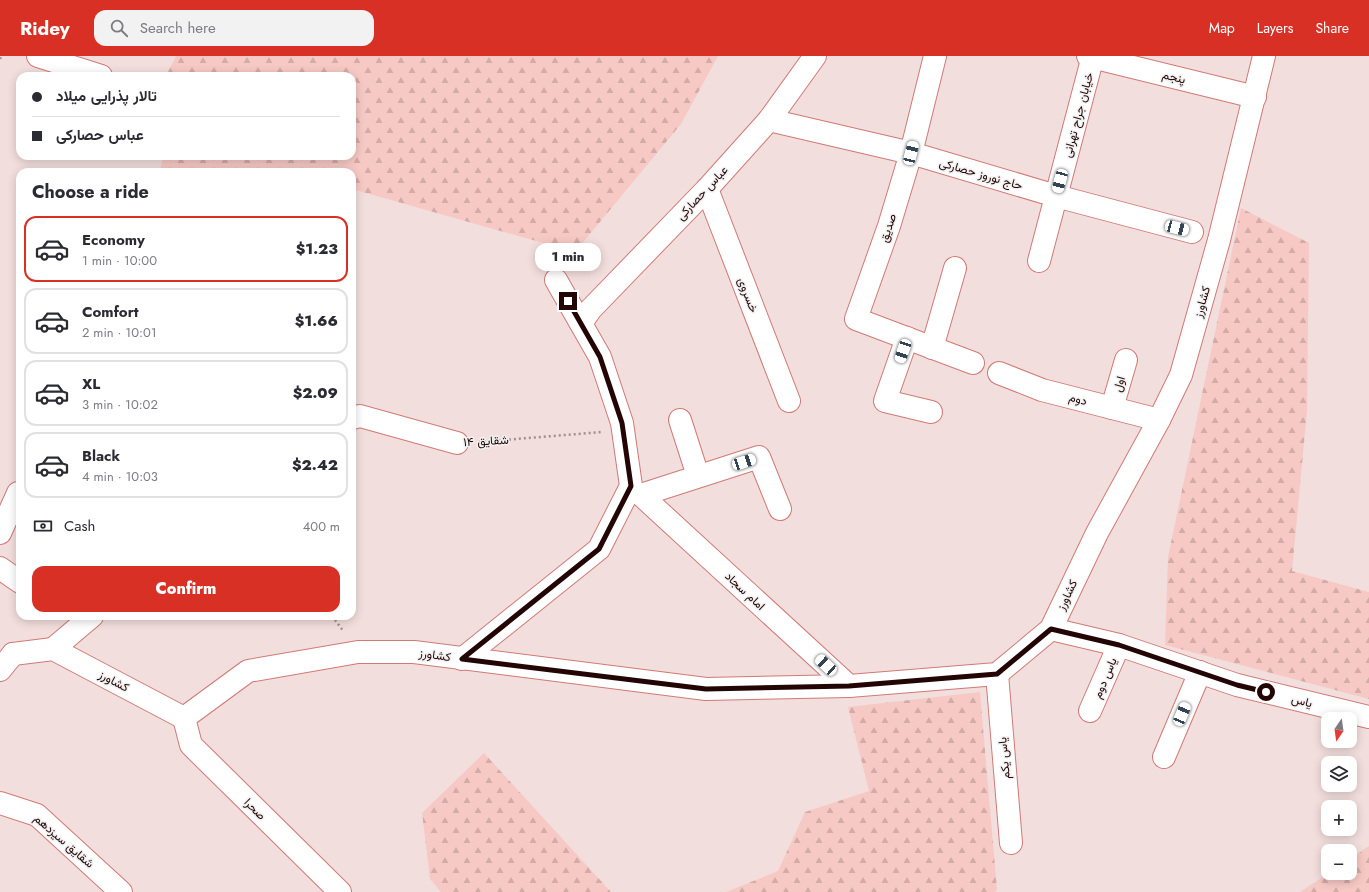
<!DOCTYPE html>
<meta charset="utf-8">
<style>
:root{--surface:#fff;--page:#f2f2f3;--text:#2b2b33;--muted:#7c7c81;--line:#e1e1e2;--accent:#d93025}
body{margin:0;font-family:Jost,Vazirmatn,sans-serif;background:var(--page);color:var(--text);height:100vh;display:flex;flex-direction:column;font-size:15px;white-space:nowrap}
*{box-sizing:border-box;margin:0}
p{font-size:13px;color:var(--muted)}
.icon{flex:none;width:22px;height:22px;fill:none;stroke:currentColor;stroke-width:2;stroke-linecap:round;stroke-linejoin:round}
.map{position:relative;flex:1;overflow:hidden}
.drawer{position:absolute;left:16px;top:112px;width:340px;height:452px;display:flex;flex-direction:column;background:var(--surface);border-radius:12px;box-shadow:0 2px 10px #0003}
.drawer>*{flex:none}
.guide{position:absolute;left:16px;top:16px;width:340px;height:88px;border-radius:12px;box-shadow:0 2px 10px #0003;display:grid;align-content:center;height:88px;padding:0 16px;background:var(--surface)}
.needle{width:26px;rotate:193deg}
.fabs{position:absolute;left:1321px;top:656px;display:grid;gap:8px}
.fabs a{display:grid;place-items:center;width:36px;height:36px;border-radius:8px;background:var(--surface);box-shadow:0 2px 10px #0003;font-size:20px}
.end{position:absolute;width:18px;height:18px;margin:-9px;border:5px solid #230505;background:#fff;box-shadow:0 0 0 2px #fff}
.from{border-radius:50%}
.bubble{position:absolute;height:28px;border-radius:12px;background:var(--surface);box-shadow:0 2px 10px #0003;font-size:13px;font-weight:800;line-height:28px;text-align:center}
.car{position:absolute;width:12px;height:24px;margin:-12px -6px;border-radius:5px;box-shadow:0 0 3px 1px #0007;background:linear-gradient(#fff 24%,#345 0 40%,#fff 0 76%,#345 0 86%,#fff 0)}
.guide b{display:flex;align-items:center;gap:14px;height:38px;font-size:15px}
.guide b+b{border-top:1px solid var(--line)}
.guide i{width:10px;height:10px;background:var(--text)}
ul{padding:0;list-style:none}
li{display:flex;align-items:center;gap:12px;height:66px;margin:0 8px 6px;padding:0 8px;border:2px solid var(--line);border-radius:12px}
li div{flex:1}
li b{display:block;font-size:15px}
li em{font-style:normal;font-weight:800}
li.selected{border-color:var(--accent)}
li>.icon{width:36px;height:36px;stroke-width:1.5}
h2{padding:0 16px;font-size:18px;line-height:48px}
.pay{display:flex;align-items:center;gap:10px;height:44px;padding:0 16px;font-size:15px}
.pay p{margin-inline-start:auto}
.primary-button{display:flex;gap:8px;margin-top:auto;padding:8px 16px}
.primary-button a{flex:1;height:46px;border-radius:12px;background:var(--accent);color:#fff;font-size:16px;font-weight:800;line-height:46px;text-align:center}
header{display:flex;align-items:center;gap:24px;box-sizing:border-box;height:56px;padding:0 20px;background:var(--accent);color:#fff}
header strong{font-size:19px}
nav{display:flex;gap:22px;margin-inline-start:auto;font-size:14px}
.search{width:280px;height:36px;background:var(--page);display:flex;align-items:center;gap:10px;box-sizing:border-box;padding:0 14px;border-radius:12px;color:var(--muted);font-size:15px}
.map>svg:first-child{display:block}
.forest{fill:url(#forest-firs)}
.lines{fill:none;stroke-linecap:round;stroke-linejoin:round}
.minor-casing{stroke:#d07a75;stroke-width:24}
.path{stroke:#a58d8d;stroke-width:2.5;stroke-dasharray:2 3;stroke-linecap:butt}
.minor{stroke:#fff;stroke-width:22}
.route{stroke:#230505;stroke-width:5}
.labels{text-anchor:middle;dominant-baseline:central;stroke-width:3;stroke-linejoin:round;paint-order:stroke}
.street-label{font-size:12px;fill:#230505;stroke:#f1f1f1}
</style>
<header>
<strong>Ridey</strong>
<div class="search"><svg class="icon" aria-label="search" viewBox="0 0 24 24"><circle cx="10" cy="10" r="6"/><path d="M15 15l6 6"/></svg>Search here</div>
<nav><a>Map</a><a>Layers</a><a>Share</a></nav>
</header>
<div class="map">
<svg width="1369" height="836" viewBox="0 0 1369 836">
<defs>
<pattern id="forest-firs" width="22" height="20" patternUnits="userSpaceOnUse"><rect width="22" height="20" fill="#f7c9c4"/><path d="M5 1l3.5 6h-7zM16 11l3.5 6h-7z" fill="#d3aba7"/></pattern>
</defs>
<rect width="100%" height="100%" fill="#f2dedd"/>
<!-- forest -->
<g class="forest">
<path d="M176,0H718L681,68L575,196L352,133V116H290L281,113L280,116H159L164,100H352V20H166Z"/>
<path d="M1241,152L1309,187L1307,355L1292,515L1369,536V643L1165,589L1168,501Z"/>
<path d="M980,636L997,834L995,836H726L778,815L805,756L869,735L848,651Z"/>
<path d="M484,697L611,836H441L430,823L422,757Z"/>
<path d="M1369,790V836H1300L1329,817H1350V803Z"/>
</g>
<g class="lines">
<defs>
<g id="minor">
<path d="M38,0L101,20"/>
<path d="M935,0L911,97L889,170L856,263L973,307"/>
<path d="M1088,0L1255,41"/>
<path d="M769,64L911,97L1056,140L1192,176"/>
<path d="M707,133L789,345"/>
<path d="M1039,205L1093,0"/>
<path d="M581,267L591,253L707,133L769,64L815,0"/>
<path d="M907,282L885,345L931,356"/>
<path d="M932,292L955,212"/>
<path d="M999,317L1042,334L1159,364"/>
<path d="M1112,352L1126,304"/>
<path d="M352,362L360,360L457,387"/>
<path d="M680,364L698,420"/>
<path d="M780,453L759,401L641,439L849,630"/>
<path d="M0,477L18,437"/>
<path d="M0,512L20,526"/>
<path d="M1051,573L1119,589L1237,629L1369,661"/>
<path d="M53,593L92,560"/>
<path d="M13,598L53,593L184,662L248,615L358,596H414L706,633L849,630L997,618L1051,573L1097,477L1159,364L1181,319L1219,184L1264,0"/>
<path d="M462,603L599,493L631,430L622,367L600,301L556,224"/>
<path d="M0,614L13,598"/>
<path d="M997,618L1011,787"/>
<path d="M1090,655L1119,589"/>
<path d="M184,662L191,689L340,836"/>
<path d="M1164,701L1200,616"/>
<path d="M0,747L37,759L121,836"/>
</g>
</defs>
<!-- minor casing -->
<use href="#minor" class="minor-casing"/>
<!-- path -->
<g class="path">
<path d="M0,3L1,0"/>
<path d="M479,386L602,376"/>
<path d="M332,560L344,576"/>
</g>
<!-- minor -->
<use href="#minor" class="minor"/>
</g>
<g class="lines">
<!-- route -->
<path class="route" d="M568,245L600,301L622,367L631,430L599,493L462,603L706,633L849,630L997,618L1051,573L1119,589L1237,629L1266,636"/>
</g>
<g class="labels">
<!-- street labels -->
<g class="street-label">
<text transform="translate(1174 21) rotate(14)">پنجم</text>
<text transform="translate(1078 59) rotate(-75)">خیابان جراح تهرانی</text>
<text transform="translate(981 118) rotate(16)">حاج نوروز حصارکی</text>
<text transform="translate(702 137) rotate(-47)">عباس حصارکی</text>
<text transform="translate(888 172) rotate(-72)">صدیق</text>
<text transform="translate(748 239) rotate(69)">خسروی</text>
<text transform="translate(1202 246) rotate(-74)">کشاورز</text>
<text transform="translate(1119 328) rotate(-74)">اول</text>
<text transform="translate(1078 343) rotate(15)">دوم</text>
<text transform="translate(486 385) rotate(-3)">شقایق ۱۴</text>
<text transform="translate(745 535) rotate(43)">امام سجاد</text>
<text transform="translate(1067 539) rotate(-65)">کشاورز</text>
<text transform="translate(435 599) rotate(8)">کشاورز</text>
<text transform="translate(1105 622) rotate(-67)">یاس دوم</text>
<text transform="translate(114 625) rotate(28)">کشاورز</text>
<text transform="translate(1302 645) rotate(14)">یاس</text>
<text transform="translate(1004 702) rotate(-95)">یاس یکم</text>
<text transform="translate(255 753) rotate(45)">صحرا</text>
<text transform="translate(64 785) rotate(41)">شقایق سیزدهم</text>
</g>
</g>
</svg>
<div class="fabs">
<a><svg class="needle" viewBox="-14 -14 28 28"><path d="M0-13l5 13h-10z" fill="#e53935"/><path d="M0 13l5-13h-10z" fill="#7c7c81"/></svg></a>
<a><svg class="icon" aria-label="layers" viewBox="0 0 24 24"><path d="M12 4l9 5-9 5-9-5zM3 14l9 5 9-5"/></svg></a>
<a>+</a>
<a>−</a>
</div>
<i class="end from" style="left:1266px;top:636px"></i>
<i class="end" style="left:568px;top:245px"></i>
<div class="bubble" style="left:535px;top:187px;width:66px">1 min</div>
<i class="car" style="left:911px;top:97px;rotate:14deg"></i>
<i class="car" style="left:1060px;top:125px;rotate:195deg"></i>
<i class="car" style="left:1177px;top:172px;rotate:105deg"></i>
<i class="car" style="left:903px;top:295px;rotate:199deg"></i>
<i class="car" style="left:744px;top:406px;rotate:72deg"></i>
<i class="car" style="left:826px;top:609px;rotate:313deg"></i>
<i class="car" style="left:1182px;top:658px;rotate:23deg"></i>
<div class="guide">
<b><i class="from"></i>تالار پذرایی میلاد</b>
<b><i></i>عباس حصارکی</b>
</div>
<section class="drawer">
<h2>Choose a ride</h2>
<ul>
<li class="selected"><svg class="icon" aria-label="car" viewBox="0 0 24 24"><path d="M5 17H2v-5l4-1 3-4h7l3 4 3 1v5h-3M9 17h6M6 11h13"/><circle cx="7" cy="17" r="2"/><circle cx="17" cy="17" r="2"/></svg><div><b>Economy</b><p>1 min · 10:00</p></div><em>$1.23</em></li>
<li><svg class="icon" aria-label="car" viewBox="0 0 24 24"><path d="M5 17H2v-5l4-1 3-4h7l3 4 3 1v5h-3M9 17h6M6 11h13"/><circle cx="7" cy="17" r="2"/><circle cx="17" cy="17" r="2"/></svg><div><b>Comfort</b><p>2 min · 10:01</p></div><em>$1.66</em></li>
<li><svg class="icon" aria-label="car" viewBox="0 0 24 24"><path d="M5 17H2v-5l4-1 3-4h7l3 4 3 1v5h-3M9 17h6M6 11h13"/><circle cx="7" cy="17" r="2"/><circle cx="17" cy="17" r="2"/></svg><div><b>XL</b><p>3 min · 10:02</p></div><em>$2.09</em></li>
<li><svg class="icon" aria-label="car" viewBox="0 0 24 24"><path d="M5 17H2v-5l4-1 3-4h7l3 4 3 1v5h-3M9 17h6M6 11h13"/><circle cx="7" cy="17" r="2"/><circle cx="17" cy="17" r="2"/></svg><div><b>Black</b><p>4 min · 10:03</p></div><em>$2.42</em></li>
</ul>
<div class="pay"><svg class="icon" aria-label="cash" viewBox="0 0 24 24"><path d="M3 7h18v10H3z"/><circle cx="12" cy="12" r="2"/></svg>Cash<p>400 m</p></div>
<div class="primary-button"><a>Confirm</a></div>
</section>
</div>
